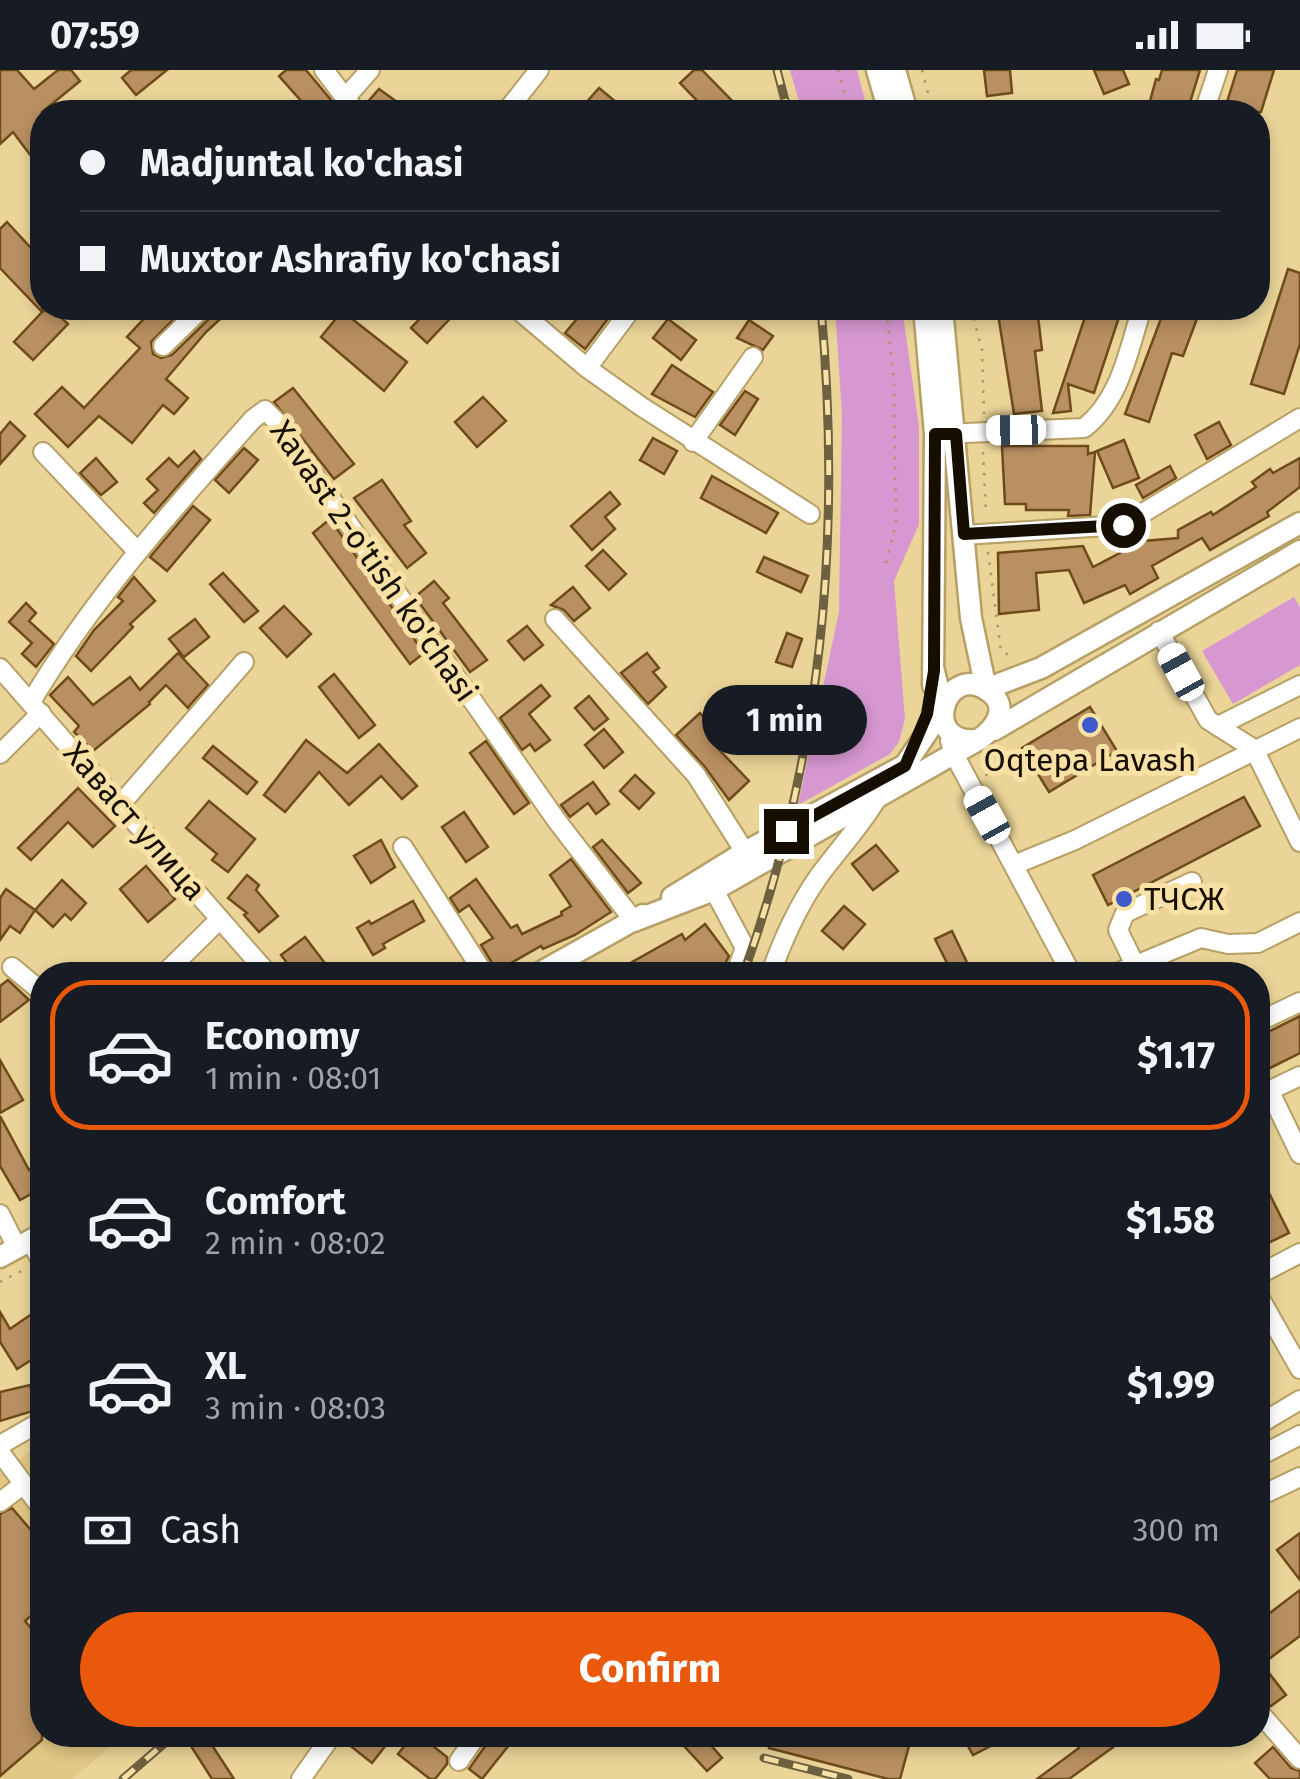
<!DOCTYPE html>
<meta charset="utf-8">
<style>
:root{--surface:#171b24;--page:#242831;--text:#f1f3f6;--muted:#9ea1a6;--line:#363941;--accent:#ea580c}
body{margin:0;font-family:"Fira Sans",sans-serif;background:var(--page);color:var(--text);height:100vh;display:flex;flex-direction:column;font-size:38px;white-space:nowrap}
*{box-sizing:border-box;margin:0}
p{font-size:32px;color:var(--muted)}
.icon{flex:none;width:55px;height:55px;fill:none;stroke:currentColor;stroke-width:2;stroke-linecap:round;stroke-linejoin:round}
.map{position:relative;flex:1;overflow:hidden}
.side{position:absolute;left:30px;top:892px;width:1240px;height:785px;display:flex;flex-direction:column;background:var(--surface);border-radius:40px;box-shadow:0 5px 15px #0003}
.side>*{flex:none}
.hud{position:absolute;left:30px;top:30px;width:1240px;height:220px;border-radius:40px;box-shadow:0 5px 15px #0003;display:grid;align-content:center;height:220px;padding:0 50px;background:var(--surface)}
.end{position:absolute;width:45px;height:45px;margin:-22px;border:12px solid #160e00;background:#fff;box-shadow:0 0 0 5px #fff}
.from{border-radius:50%}
.bubble{position:absolute;height:70px;border-radius:35px;background:var(--surface);box-shadow:0 5px 15px #0003;font-size:32px;font-weight:700;line-height:70px;text-align:center}
.car{position:absolute;width:30px;height:60px;margin:-30px -15px;border-radius:12px;box-shadow:0 0 8px 2px #0007;background:linear-gradient(#fff 24%,#345 0 40%,#fff 0 76%,#345 0 86%,#fff 0)}
.hud b{display:flex;align-items:center;gap:35px;height:95px;font-size:38px}
.hud b+b{border-top:2px solid var(--line)}
.hud i{width:25px;height:25px;background:var(--text)}
ul{padding:18px 0 0;list-style:none}
li{display:flex;align-items:center;gap:30px;height:150px;margin:0 20px 15px;padding:0 30px;border:5px solid transparent;border-radius:40px}
li div{flex:1}
li b{display:block;font-size:38px}
li em{font-style:normal;font-weight:700}
li.selected{border-color:var(--accent)}
li>.icon{width:90px;height:90px;stroke-width:1.5}
.pay{display:flex;align-items:center;gap:25px;height:110px;padding:0 50px;font-size:38px}
.pay p{margin-inline-start:auto}
.action{display:flex;gap:20px;margin-top:auto;padding:20px 50px}
.action a{flex:1;height:115px;border-radius:60px;background:var(--accent);color:#fff;font-size:40px;font-weight:700;line-height:115px;text-align:center}
.status{display:flex;justify-content:space-between;align-items:center;height:70px;padding:0 50px;background:var(--surface);direction:ltr}
.status svg{height:28px;fill:currentColor}
.map>svg:first-child{display:block}
.built{fill:#e1c885}
.green{fill:#d798d1}
.building{fill:#b99061;stroke:#704b1a;stroke-width:2.5}
.lines{fill:none;stroke-linecap:round;stroke-linejoin:round}
.minor-casing{stroke:#b6a066;stroke-width:22}
.major-casing{stroke:#b6a066;stroke-width:25}
.path{stroke:#a89668;stroke-width:2.5;stroke-dasharray:2.5 8;stroke-linecap:butt}
.minor{stroke:#fff;stroke-width:18}
.major{stroke:#fff;stroke-width:20}
.rail-casing{stroke:#6e613f;stroke-width:9}
.rail{stroke:#f7e1a5;stroke-width:5;stroke-dasharray:15;stroke-linecap:butt}
.route{stroke:#160e00;stroke-width:12}
.poi-dot{fill:#4059cc;stroke:#f7e1a5;stroke-width:4}
.labels{text-anchor:middle;dominant-baseline:central;stroke-width:10;stroke-linejoin:round;paint-order:stroke}
.street-label{font-size:32px;fill:#160e00;stroke:#f7e1a5}
.poi-label{font-size:32px;fill:#160e00;stroke:#f7e1a5}
</style>
<div class="status"><b>07:59</b><svg viewBox="0 0 49 12"><path d="M0 12V9h3v3zM5 12V6h3v6zM10 12V3h3v9zM15 12V0h3v12zM26 1h20v11H26zM47 4h2v5h-2z"/></svg></div>
<div class="map">
<svg width="1300" height="1709" viewBox="0 0 1300 1709">
<rect width="100%" height="100%" fill="#ead498"/>
<!-- built -->
<path class="built" d="M42,1372V1665H124L72,1709H0V1404Z"/>
<!-- green -->
<g class="green">
<path d="M790,0H857L868,42H802Z"/>
<path d="M835,238H902L919,356V454L894,511L905,649L899,672L890,684L798,735L839,542L842,345Z"/>
<path d="M1294,527L1300,537V595L1233,634L1202,581Z"/>
</g>
<!-- building -->
<g class="building">
<path d="M0,0H17L34,19L58,0H71L80,11L42,42V52L37,56L42,64V78L31,86L13,62L0,74Z"/>
<path d="M131,0H167L136,25L122,8Z"/>
<path d="M286,0H306L341,42H311L279,6Z"/>
<path d="M694,0H702L743,42H708L680,13Z"/>
<path d="M984,0H1010L1012,23L987,26Z"/>
<path d="M1094,0H1123L1129,14L1104,24Z"/>
<path d="M1162,0H1200L1187,42H1147L1156,9L1159,10Z"/>
<path d="M1237,0H1274L1261,42H1224Z"/>
<path d="M599,18L628,42H578Z"/>
<path d="M379,19L411,42H368L366,34Z"/>
<path d="M7,152L42,190V242L51,238L68,254L33,290L14,272L42,242L0,198V159Z"/>
<path d="M1288,199L1300,203V274L1284,324L1251,314Z"/>
<path d="M169,238H185L151,272L153,284L161,288L172,285L211,247L214,238H232L206,262L166,309L188,328L174,344L163,335L132,373L99,346L68,377L35,344L62,317L84,338L140,278L127,267L151,241L159,248Z"/>
<path d="M430,238H460L427,273L411,258Z"/>
<path d="M586,238L607,250L585,279L565,263Z"/>
<path d="M997,238H1037L1042,280L1035,281L1042,341L1014,344Z"/>
<path d="M1088,238L1121,241L1094,323L1068,314L1071,341L1053,343Z"/>
<path d="M1165,238H1201L1183,286L1172,283L1149,352L1125,344Z"/>
<path d="M342,241L407,292L384,321L321,267Z"/>
<path d="M668,249L696,270L681,290L653,268Z"/>
<path d="M749,250L773,266L763,280L737,268Z"/>
<path d="M672,295L713,322L695,347L652,324Z"/>
<path d="M293,318L354,394L334,409L274,332Z"/>
<path d="M745,321L758,329L735,365L720,355Z"/>
<path d="M483,327L506,351L477,377L455,352Z"/>
<path d="M10,352L25,366L0,394V364Z"/>
<path d="M1219,352L1231,375L1207,389L1195,365Z"/>
<path d="M653,368L677,381L664,404L640,390Z"/>
<path d="M1124,370L1139,408L1113,418L1097,381Z"/>
<path d="M1002,376H1088V384L1095,382L1090,445L1068,446L1069,440H1026V434H1005Z"/>
<path d="M244,378L258,390L229,423L215,410Z"/>
<path d="M194,381L201,389L154,443L144,433L158,420L147,409L169,388L178,397Z"/>
<path d="M96,388L117,412L101,425L80,403Z"/>
<path d="M1300,388V417L1267,442L1269,446L1210,480L1202,468L1152,496L1158,508L1130,524L1125,515L1084,533L1069,500L1036,503L1039,540L999,544L998,483L1083,476L1093,497L1143,471L1178,468V460L1211,442L1213,445L1256,417L1252,412L1270,399L1273,403Z"/>
<path d="M1170,396L1176,408L1143,428L1136,415Z"/>
<path d="M712,406L778,443L766,463L701,428Z"/>
<path d="M382,410L411,451L404,455L426,483L407,498L354,428Z"/>
<path d="M610,422L620,434L605,447L615,459L592,480L571,456Z"/>
<path d="M193,436L210,450L167,501L150,487Z"/>
<path d="M330,449L424,583L410,594L313,463Z"/>
<path d="M603,480L626,504L609,520L586,496Z"/>
<path d="M764,487L808,506L801,522L757,502Z"/>
<path d="M223,503L258,541L244,552L210,514Z"/>
<path d="M134,507L155,531L130,554L133,557L91,601L76,586L94,560L123,531L118,527Z"/>
<path d="M434,511L449,528L443,533L487,590L470,602L415,527Z"/>
<path d="M573,517L590,538L574,551L564,540L551,535Z"/>
<path d="M26,533L36,543L29,551L54,574L36,597L22,584L32,573L9,552Z"/>
<path d="M284,536L311,564L287,587L260,558Z"/>
<path d="M195,549L209,567L184,587L169,569Z"/>
<path d="M527,556L543,575L524,590L508,571Z"/>
<path d="M787,563L802,569L792,597L776,592Z"/>
<path d="M178,583L208,615L190,635L188,638L166,615L149,632L150,634L93,681L74,662L79,656L50,625L68,607L93,635L130,607L140,620Z"/>
<path d="M647,583L659,598L653,602L666,617L648,634L621,603Z"/>
<path d="M334,604L375,655L359,668L319,617Z"/>
<path d="M541,615L550,626L529,644L550,670L535,681L530,674L522,680L500,648Z"/>
<path d="M746,625L778,654L768,665L736,636Z"/>
<path d="M589,626L608,649L594,660L575,638Z"/>
<path d="M1090,637L1117,681L1049,722L1022,678Z"/>
<path d="M700,643L717,662L709,669L749,711L729,730L705,697L676,665Z"/>
<path d="M604,659L623,682L604,698L585,675Z"/>
<path d="M306,670L347,703L379,674L417,716L402,729L381,706L349,735L319,702L285,742L264,725Z"/>
<path d="M486,671L529,733L514,744L470,683Z"/>
<path d="M213,676L257,712L247,724L203,688Z"/>
<path d="M635,705L654,723L639,739L620,721Z"/>
<path d="M593,712L609,734L596,744L588,733L570,747L561,735Z"/>
<path d="M78,718L115,756L93,777L68,752L31,790L18,778Z"/>
<path d="M1244,727L1260,756L1108,835L1093,805Z"/>
<path d="M209,731L255,769L228,802L212,790L217,784L186,758Z"/>
<path d="M464,742L488,777L466,792L442,757Z"/>
<path d="M381,770L395,797L371,813L354,786Z"/>
<path d="M602,770L641,813L628,823L593,777Z"/>
<path d="M876,775L898,801L873,820L852,794Z"/>
<path d="M571,789L611,842L575,865L543,879L541,876L497,901L481,875L493,868L469,835L459,842L450,828L476,809L511,858L517,855L522,864L562,845L561,842L571,836L550,805Z"/>
<path d="M146,796L175,829L148,852L120,819Z"/>
<path d="M247,805L259,815L256,820L278,846L259,862L244,845L247,843L228,828Z"/>
<path d="M62,810L86,833L71,850L65,844L53,857L35,840L20,863L10,856L0,870V828L6,819L35,840Z"/>
<path d="M413,831L424,851L383,874L385,878L373,885L357,858L369,851L371,854Z"/>
<path d="M844,836L865,854L843,879L822,861Z"/>
<path d="M705,854L729,886L720,903L713,894L688,905H609L682,864L685,870Z"/>
<path d="M952,861L973,905H953L935,869Z"/>
<path d="M305,867L324,892L306,905H296L281,885Z"/>
<path d="M8,910L29,930L0,952V916Z"/>
<path d="M1300,946V983L1258,1004V967Z"/>
<path d="M0,990L23,1030L0,1043Z"/>
<path d="M0,1046L29,1100L42,1092V1118L20,1130L0,1096Z"/>
<path d="M1258,1101L1289,1163L1266,1174L1258,1156Z"/>
<path d="M42,1237V1283L17,1299L0,1272V1242L10,1259Z"/>
<path d="M30,1315L36,1340L0,1351V1322Z"/>
<path d="M12,1438L42,1473V1536L25,1551L42,1571V1670L0,1706V1444Z"/>
<path d="M1300,1463V1510L1277,1480Z"/>
<path d="M1300,1520V1566L1262,1594L1286,1625L1271,1636L1258,1629V1552Z"/>
<path d="M344,1665H373L386,1675L372,1693L343,1670Z"/>
<path d="M413,1665H419L447,1687V1694L435,1709H430L398,1684Z"/>
<path d="M493,1665H517L482,1709L469,1699Z"/>
<path d="M674,1665H702L722,1688L707,1701Z"/>
<path d="M772,1665H912L900,1709H888L769,1678Z"/>
<path d="M962,1665H1012L973,1685Z"/>
<path d="M1070,1665H1130L1069,1709H1037L1079,1678Z"/>
<path d="M206,1666L234,1709H212L191,1676Z"/>
<path d="M1273,1677L1291,1698L1300,1701V1709H1270L1255,1693Z"/>
</g>
<g class="lines">
<defs>
<g id="minor">
<path d="M324,0L356,42"/>
<path d="M346,27L370,0"/>
<path d="M506,42L539,0"/>
<path d="M1204,42L1218,0"/>
<path d="M516,238L587,298L642,337L810,444"/>
<path d="M163,276L202,238"/>
<path d="M587,298L632,238"/>
<path d="M942,364L1084,358C1121,329 1128,281 1142,238"/>
<path d="M693,372L753,287"/>
<path d="M43,382L136,480"/>
<path d="M964,465L1123,455L1300,348"/>
<path d="M555,549L696,705L745,782"/>
<path d="M1159,561L1208,650L1254,679L1300,772"/>
<path d="M0,598L269,905"/>
<path d="M31,632C92,529 173,439 253,349L265,340L277,352L557,751L634,851"/>
<path d="M1218,656L1300,615"/>
<path d="M950,671L954,684L1072,905"/>
<path d="M0,684L41,643"/>
<path d="M120,735L244,592"/>
<path d="M403,777L485,905"/>
<path d="M1014,795L1075,770L1300,658"/>
<path d="M714,820L745,878L735,905"/>
<path d="M1135,895L1118,860L1125,843L1192,812"/>
<path d="M12,897L42,922"/>
<path d="M163,905L220,849"/>
<path d="M770,905C783,870 797,837 819,806C838,780 859,758 876,730"/>
<path d="M1112,905L1201,868L1228,874L1258,873L1300,852"/>
<path d="M1258,952L1300,932"/>
<path d="M1269,1020L1300,1084"/>
<path d="M1258,1026L1300,1006"/>
<path d="M0,1144L17,1178"/>
<path d="M31,1171L42,1193"/>
<path d="M1258,1205L1300,1183"/>
<path d="M1258,1225L1300,1299"/>
<path d="M1258,1355L1300,1330"/>
<path d="M0,1375L42,1351"/>
<path d="M0,1382L42,1439"/>
<path d="M1258,1387L1300,1365"/>
<path d="M1258,1427L1300,1407"/>
<path d="M0,1432L24,1414"/>
<path d="M1258,1641L1300,1689"/>
<path d="M459,1691L477,1665"/>
<path d="M301,1709L332,1665"/>
</g>
<g id="major">
<path d="M877,0L889,42"/>
<path d="M895,0L907,42"/>
<path d="M924,238L935,364L933,615"/>
<path d="M942,238L971,548L986,619L1041,598L1300,453"/>
<path d="M994,660L1300,481"/>
<path d="M672,827L745,782L905,695L943,639L934,601"/>
<path d="M634,851L714,820L978,670C995,659 1012,636 987,620C944,592 919,676 978,670"/>
<path d="M536,905L643,845"/>
<path d="M0,1187L42,1164"/>
</g>
</defs>
<!-- minor casing -->
<use href="#minor" class="minor-casing"/>
<!-- major casing -->
<use href="#major" class="major-casing"/>
<!-- path -->
<g class="path">
<path d="M838,0L850,42"/>
<path d="M922,0L933,42"/>
<path d="M971,238L982,280L984,344"/>
<path d="M983,382L986,444"/>
<path d="M988,482L1001,581L1012,587"/>
<path d="M886,493L896,453L894,312L886,238"/>
<path d="M986,706L996,685L1006,676"/>
<path d="M0,1212L25,1199"/>
</g>
<!-- minor -->
<use href="#minor" class="minor"/>
<!-- major -->
<use href="#major" class="major"/>
<defs>
<g id="rail">
<path d="M777,0L788,42"/>
<path d="M743,905C822,686 842,468 821,238"/>
<path d="M764,1688L848,1709"/>
<path d="M123,1709L174,1665"/>
</g>
</defs>
<!-- rail casing -->
<use href="#rail" class="rail-casing"/>
<!-- rail -->
<use href="#rail" class="rail"/>
</g>
<g class="lines">
<!-- route -->
<path class="route" d="M786,761L905,696L927,644L934,601L935,364H956L964,464L1123,455"/>
</g>
<!-- markers -->
<g class="poi-dot">
<circle cx="1090" cy="655" r="10"/>
<circle cx="1124" cy="829" r="10"/>
</g>
<g class="labels">
<!-- street labels -->
<g class="street-label">
<text transform="translate(374 491) rotate(55)">Xavast 2-o'tish ko'chasi</text>
<text transform="translate(135 751) rotate(49)">Хаваст улица</text>
</g>
<!-- poi labels -->
<g class="poi-label">
<text x="1090" y="690">Oqtepa Lavash</text>
<text x="1144" y="829" text-anchor="start">ТЧСЖ</text>
</g>
</g>
</svg>
<i class="end from" style="left:1123px;top:455px"></i>
<i class="end" style="left:786px;top:761px"></i>
<div class="bubble" style="left:702px;top:615px;width:165px">1 min</div>
<i class="car" style="left:1016px;top:360px;rotate:269deg"></i>
<i class="car" style="left:1181px;top:602px;rotate:331deg"></i>
<i class="car" style="left:987px;top:745px;rotate:331deg"></i>
<div class="hud">
<b><i class="from"></i>Madjuntal ko'chasi</b>
<b><i></i>Muxtor Ashrafiy ko'chasi</b>
</div>
<section class="side">
<ul>
<li class="selected"><svg class="icon" aria-label="car" viewBox="0 0 24 24"><path d="M5 17H2v-5l4-1 3-4h7l3 4 3 1v5h-3M9 17h6M6 11h13"/><circle cx="7" cy="17" r="2"/><circle cx="17" cy="17" r="2"/></svg><div><b>Economy</b><p>1 min · 08:01</p></div><em>$1.17</em></li>
<li><svg class="icon" aria-label="car" viewBox="0 0 24 24"><path d="M5 17H2v-5l4-1 3-4h7l3 4 3 1v5h-3M9 17h6M6 11h13"/><circle cx="7" cy="17" r="2"/><circle cx="17" cy="17" r="2"/></svg><div><b>Comfort</b><p>2 min · 08:02</p></div><em>$1.58</em></li>
<li><svg class="icon" aria-label="car" viewBox="0 0 24 24"><path d="M5 17H2v-5l4-1 3-4h7l3 4 3 1v5h-3M9 17h6M6 11h13"/><circle cx="7" cy="17" r="2"/><circle cx="17" cy="17" r="2"/></svg><div><b>XL</b><p>3 min · 08:03</p></div><em>$1.99</em></li>
</ul>
<div class="pay"><svg class="icon" aria-label="cash" viewBox="0 0 24 24"><path d="M3 7h18v10H3z"/><circle cx="12" cy="12" r="2"/></svg>Cash<p>300 m</p></div>
<div class="action"><a>Confirm</a></div>
</section>
</div>
